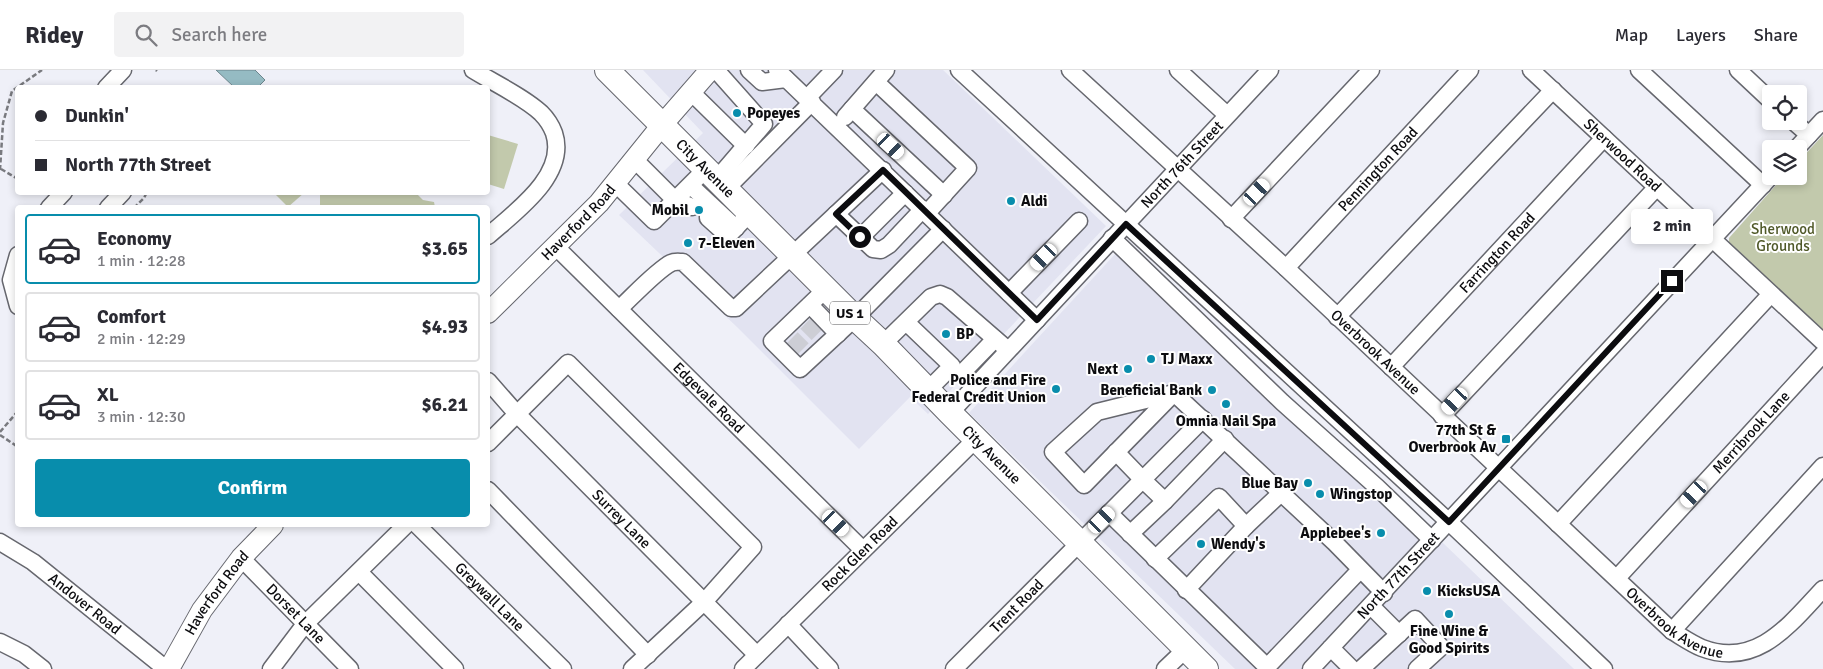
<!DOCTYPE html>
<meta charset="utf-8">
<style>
:root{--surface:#fff;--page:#f2f2f3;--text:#2b2b33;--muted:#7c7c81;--line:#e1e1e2;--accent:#088dac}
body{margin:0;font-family:Signika,sans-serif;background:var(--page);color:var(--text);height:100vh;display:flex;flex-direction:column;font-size:19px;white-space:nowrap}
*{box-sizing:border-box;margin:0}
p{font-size:16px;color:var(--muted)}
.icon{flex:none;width:28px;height:28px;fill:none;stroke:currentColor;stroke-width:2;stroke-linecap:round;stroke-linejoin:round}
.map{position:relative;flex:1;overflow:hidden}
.details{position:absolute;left:15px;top:135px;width:475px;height:322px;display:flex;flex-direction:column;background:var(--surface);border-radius:5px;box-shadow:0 2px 8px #0003}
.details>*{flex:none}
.guide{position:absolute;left:15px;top:15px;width:475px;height:110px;border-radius:5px;box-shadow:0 2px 8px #0003;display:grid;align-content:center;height:110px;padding:0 20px;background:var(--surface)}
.controls{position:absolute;left:1762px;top:15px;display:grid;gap:10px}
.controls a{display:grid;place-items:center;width:45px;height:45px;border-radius:5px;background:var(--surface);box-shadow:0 2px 8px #0003;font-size:25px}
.end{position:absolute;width:22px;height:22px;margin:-11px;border:6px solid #0c0c0f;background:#fff;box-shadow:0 0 0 2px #fff}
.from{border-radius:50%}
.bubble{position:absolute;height:35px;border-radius:5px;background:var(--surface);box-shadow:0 2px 8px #0003;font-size:16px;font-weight:700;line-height:35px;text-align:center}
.car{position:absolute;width:15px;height:30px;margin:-15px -8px;border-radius:6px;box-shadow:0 0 4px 1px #0007;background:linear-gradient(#fff 24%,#345 0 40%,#fff 0 76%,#345 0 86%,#fff 0)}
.guide b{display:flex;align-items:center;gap:18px;height:48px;font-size:19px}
.guide b+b{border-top:1px solid var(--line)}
.guide i{width:12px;height:12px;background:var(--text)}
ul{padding:9px 0 0;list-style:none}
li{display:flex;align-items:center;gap:15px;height:70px;margin:0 10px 8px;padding:0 10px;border:2px solid var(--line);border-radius:5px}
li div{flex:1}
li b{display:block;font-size:19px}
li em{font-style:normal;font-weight:700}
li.current{border-color:var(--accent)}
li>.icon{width:45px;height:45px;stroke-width:1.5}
.primary-button{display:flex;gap:10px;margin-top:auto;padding:10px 20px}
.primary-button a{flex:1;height:58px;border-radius:5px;background:var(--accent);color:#fff;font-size:20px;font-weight:700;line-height:58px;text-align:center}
header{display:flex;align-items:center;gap:30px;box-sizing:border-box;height:70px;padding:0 25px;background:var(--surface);border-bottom:1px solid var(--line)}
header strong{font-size:24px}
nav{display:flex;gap:28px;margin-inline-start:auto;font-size:18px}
.search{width:350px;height:45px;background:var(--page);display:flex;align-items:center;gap:12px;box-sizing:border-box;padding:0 18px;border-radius:5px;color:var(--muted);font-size:19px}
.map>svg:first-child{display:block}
.built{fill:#e2e3f1}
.green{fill:#c2c9ac}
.water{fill:#95bbc3;stroke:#6c868d}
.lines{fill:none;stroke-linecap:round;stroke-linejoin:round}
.minor-tunnel{stroke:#cdced5;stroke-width:16;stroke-dasharray:16 8;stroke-linecap:butt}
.minor-casing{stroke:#66676e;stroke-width:19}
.major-casing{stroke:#66676e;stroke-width:22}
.highway-casing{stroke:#66676e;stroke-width:26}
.path{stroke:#797a7f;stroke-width:2.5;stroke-dasharray:5 2.5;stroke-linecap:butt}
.minor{stroke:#fff;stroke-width:16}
.major{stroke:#fff;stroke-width:20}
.highway{stroke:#fff;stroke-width:24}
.route{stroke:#0c0c0f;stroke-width:6}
.poi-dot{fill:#088dac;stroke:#fefefe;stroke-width:2}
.labels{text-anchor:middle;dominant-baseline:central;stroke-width:4;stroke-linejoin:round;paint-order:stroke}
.shield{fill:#fefefe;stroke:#555557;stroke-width:1}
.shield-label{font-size:14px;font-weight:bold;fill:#0c0c0f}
.poi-label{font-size:15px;font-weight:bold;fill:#0c0c0f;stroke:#fefefe;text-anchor:start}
.street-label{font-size:15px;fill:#0c0c0f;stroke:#fefefe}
.park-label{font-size:15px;fill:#4f5828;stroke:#fefefe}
</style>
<header>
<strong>Ridey</strong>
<div class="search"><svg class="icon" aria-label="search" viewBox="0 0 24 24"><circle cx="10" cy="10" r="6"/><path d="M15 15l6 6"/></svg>Search here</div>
<nav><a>Map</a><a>Layers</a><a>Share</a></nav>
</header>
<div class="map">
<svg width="1823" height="599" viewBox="0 0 1823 599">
<rect width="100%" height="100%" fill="#eff0f8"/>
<!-- built -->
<g class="built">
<path d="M643,0H943L1106,156L928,344L910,327L859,379L737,257L619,145L703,63Z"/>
<path d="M1128,170L1574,599H1235L969,343Z"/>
</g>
<!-- green -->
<g class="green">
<path d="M488,65L518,74L504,119L488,114Z"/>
<path d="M1823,65V260L1729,172V168L1784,106H1799V91Z"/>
<path d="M274,123H304L288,137Z"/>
<path d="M416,123L423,130L434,132L435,137H320V123Z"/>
</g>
<!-- water -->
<path class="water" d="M216,0H255L265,10L258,17H234Z"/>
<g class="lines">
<!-- minor-tunnel -->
<g class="minor-tunnel">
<path d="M806,253L818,265"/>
<path d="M792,268L803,279"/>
</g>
<defs>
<g id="minor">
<path d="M473,0C494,13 524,27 541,43C547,49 551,55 554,63C568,105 515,142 488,166"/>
<path d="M716,0L764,54L716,110"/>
<path d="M749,0L762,12L786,9"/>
<path d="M777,0L1037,250"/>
<path d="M959,0L1449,452L1604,599"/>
<path id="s1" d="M1070,0L1286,198L1672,561C1682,567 1692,574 1702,578C1757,599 1790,554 1823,519"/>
<path d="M1178,0L1227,45"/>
<path id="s2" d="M1531,0L1823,272"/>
<path d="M1639,0L1763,115"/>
<path d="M1738,0L1771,31"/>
<path d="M876,12L968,98L927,143"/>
<path d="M106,18L123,0"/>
<path d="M690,21L746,76"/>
<path d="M807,28L834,0"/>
<path d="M852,39L944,125"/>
<path d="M845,47L886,0"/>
<path d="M1793,51L1809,65"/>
<path d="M1796,79L1823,50"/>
<path d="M634,89L675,130L692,137"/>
<path d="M615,113L654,151L706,99"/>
<path d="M691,116L736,158"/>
<path d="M726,119L812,32"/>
<path d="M49,138L64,122"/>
<path d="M108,138L123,122"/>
<path d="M708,142V148L728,166L750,143"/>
<path d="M836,144L873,179L881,180L889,175L923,139"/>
<path d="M1231,149L1371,0"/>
<path d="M868,160L905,123"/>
<path d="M1112,168L1282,332L1378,418L1432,470"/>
<path id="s3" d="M555,176L863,480"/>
<path d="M18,185L11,210L18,236"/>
<path id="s4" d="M1286,198L1470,0"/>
<path d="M826,219L772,271L800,299L855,248L943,159"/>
<path d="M1009,223L1079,151"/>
<path d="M810,235L838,264"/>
<path d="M619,239C632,227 657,200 671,193C675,191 679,192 683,192L731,238H736L883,100"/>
<path d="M1337,247L1553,20"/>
<path d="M906,252L952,296L928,320"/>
<path d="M883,274L931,227L940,224L947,227L1008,280"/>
<path id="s5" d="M1391,297L1604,68"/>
<path d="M961,304L995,269"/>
<path id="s6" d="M488,311L517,344L757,585"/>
<path d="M1174,323L1084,415L1053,382L1097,342L1174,323L1335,473L1384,523"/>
<path id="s7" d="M950,343L1270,0"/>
<path d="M1442,346L1657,117"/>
<path d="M488,373L568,293L753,477L704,532L632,599"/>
<path d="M1116,382L1143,410L1165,431L1225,369"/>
<path d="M488,420L648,585"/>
<path d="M1109,443L1267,597L1360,500"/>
<path d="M1558,454L1771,224"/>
<path id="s8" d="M417,455L563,599"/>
<path d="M1246,456L1281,423"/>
<path d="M1130,464L1165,431"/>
<path id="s9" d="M0,472L33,492L166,599"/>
<path id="s10" d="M241,488L350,599"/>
<path d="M1155,489L1219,427L1246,456L1186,520"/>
<path d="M359,502L455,599"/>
<path id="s11" d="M1617,508L1823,284"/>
<path d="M1371,536L1399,564"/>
<path d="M788,554L830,599"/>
<path d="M1672,561L1823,396"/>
<path d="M0,572L24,584L43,599"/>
<path d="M1331,578L1352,599"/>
<path d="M271,599L305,554L406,455"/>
<path id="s12" d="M743,599L976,369"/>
<path id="s13" d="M954,599L1203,349"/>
<path d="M1165,599L1186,579"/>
<path id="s14" d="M1311,599L1771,106"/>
<path d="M1361,599L1415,549L1441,577L1417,599"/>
</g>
<g id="major">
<path id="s15" d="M488,243L599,133L662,55L710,0"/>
<path id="s16" d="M169,599L202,540L241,488L273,455"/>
</g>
<g id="highway">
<path id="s17" d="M607,0L855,248L883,274L950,343L1206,599"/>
</g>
</defs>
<!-- minor casing -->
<use href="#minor" class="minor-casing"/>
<!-- major casing -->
<use href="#major" class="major-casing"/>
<!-- highway casing -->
<use href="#highway" class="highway-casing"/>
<!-- path -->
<g class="path">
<path d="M156,0L157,1"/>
<path d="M1,99L18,109"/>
<path d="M0,100L3,53L12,21L42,0"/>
<path d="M134,138L144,128L147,122"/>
<path d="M0,362L18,341"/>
<path d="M0,365L18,377"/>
</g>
<!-- minor -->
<use href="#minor" class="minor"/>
<!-- major -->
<use href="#major" class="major"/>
<!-- highway -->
<use href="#highway" class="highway"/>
</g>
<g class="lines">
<!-- route -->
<path class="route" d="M860,167L836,144L883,100L1037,250L1126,154L1449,452L1672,211"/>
</g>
<!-- markers -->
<g class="poi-dot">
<circle cx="737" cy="43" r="5"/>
<circle cx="1011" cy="131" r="5"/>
<circle cx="699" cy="140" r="5"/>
<circle cx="688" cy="173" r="5"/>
<circle cx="946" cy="264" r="5"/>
<circle cx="1151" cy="289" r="5"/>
<circle cx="1128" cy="299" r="5"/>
<circle cx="1056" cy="319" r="5"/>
<circle cx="1212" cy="320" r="5"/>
<circle cx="1226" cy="334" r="5"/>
<rect x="1501" y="364" width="10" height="10" rx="2.5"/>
<circle cx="1308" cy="413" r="5"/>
<circle cx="1320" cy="424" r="5"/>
<circle cx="1381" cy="463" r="5"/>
<circle cx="1201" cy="474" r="5"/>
<circle cx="1427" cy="521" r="5"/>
<circle cx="1449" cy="544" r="5"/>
</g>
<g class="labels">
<!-- shield labels -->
<rect class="shield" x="830" y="231.5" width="40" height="23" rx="4"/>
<g class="shield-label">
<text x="850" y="243">US 1</text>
</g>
<!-- poi labels -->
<g class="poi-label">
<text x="747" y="43">Popeyes</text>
<text x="1021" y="131">Aldi</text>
<text x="689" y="140" text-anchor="end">Mobil</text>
<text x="698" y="173">7-Eleven</text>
<text x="956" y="264">BP</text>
<text x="1161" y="289">TJ Maxx</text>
<text x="1118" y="299" text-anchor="end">Next</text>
<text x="1046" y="310" text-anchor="end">Police and Fire<tspan x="1046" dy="17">Federal Credit Union</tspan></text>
<text x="1202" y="320" text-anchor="end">Beneficial Bank</text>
<text x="1226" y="351" text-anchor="middle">Omnia Nail Spa</text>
<text x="1496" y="360" text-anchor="end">77th St &amp;<tspan x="1496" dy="17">Overbrook Av</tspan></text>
<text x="1298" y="413" text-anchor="end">Blue Bay</text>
<text x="1330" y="424">Wingstop</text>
<text x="1371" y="463" text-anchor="end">Applebee's</text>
<text x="1211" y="474">Wendy's</text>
<text x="1437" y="521">KicksUSA</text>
<text x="1449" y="561" text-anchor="middle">Fine Wine &amp;<tspan x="1449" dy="17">Good Spirits</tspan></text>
</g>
<!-- street labels -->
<g class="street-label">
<text stroke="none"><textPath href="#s2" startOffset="125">Sherwood Road</textPath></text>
<text stroke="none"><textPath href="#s7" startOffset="340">North 76th Street</textPath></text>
<text stroke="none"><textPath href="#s17" startOffset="139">City Avenue</textPath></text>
<text stroke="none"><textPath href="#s4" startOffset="135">Pennington Road</textPath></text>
<text stroke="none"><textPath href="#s15" startOffset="128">Haverford Road</textPath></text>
<text stroke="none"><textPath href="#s5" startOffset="156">Farrington Road</textPath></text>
<text stroke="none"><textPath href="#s1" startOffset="416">Overbrook Avenue</textPath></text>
<text stroke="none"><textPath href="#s3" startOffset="216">Edgevale Road</textPath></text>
<text stroke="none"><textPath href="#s11" startOffset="198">Merribrook Lane</textPath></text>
<text stroke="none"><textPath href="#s17" startOffset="544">City Avenue</textPath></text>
<text stroke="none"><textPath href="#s6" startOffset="192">Surrey Lane</textPath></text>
<text stroke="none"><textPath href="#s12" startOffset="164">Rock Glen Road</textPath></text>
<text stroke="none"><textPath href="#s14" startOffset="128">North 77th Street</textPath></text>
<text stroke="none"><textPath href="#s16" startOffset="90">Haverford Road</textPath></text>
<text stroke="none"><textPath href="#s8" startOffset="102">Greywall Lane</textPath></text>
<text stroke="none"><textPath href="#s9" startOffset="105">Andover Road</textPath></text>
<text stroke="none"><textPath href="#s13" startOffset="89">Trent Road</textPath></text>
<text stroke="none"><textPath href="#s10" startOffset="78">Dorset Lane</textPath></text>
<text stroke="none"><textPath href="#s1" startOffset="821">Overbrook Avenue</textPath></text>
</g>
<!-- park labels -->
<g class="park-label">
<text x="1783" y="159">Sherwood<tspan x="1783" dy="17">Grounds</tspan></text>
</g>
</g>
</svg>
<div class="controls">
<a><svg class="icon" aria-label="locate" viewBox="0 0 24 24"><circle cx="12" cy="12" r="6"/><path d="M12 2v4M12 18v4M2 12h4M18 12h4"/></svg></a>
<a><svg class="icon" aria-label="layers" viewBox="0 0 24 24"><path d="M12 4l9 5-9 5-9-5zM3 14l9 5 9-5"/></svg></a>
</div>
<i class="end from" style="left:860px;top:167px"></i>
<i class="end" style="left:1672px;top:211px"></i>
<div class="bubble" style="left:1631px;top:139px;width:82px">2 min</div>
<i class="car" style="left:891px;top:76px;rotate:133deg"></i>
<i class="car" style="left:1257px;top:122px;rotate:43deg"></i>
<i class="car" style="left:1044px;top:187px;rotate:224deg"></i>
<i class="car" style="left:1455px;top:331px;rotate:223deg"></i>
<i class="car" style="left:1694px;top:424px;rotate:223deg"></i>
<i class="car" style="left:1102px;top:450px;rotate:45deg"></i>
<i class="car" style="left:836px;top:453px;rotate:134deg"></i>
<div class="guide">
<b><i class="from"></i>Dunkin'</b>
<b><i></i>North 77th Street</b>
</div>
<section class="details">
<ul>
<li class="current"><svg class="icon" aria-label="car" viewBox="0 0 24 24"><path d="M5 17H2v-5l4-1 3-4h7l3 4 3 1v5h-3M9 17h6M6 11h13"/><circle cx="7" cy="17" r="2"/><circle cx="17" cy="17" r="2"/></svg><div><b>Economy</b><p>1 min · 12:28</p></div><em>$3.65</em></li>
<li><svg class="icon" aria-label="car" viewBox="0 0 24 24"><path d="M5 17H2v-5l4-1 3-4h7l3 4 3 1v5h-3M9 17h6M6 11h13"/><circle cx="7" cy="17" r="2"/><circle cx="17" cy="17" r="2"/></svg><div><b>Comfort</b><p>2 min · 12:29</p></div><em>$4.93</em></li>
<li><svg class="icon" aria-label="car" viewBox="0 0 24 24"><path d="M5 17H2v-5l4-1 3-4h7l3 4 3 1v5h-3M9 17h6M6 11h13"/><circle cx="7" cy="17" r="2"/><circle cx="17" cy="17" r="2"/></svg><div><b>XL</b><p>3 min · 12:30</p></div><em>$6.21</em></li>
</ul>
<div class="primary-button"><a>Confirm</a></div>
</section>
</div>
